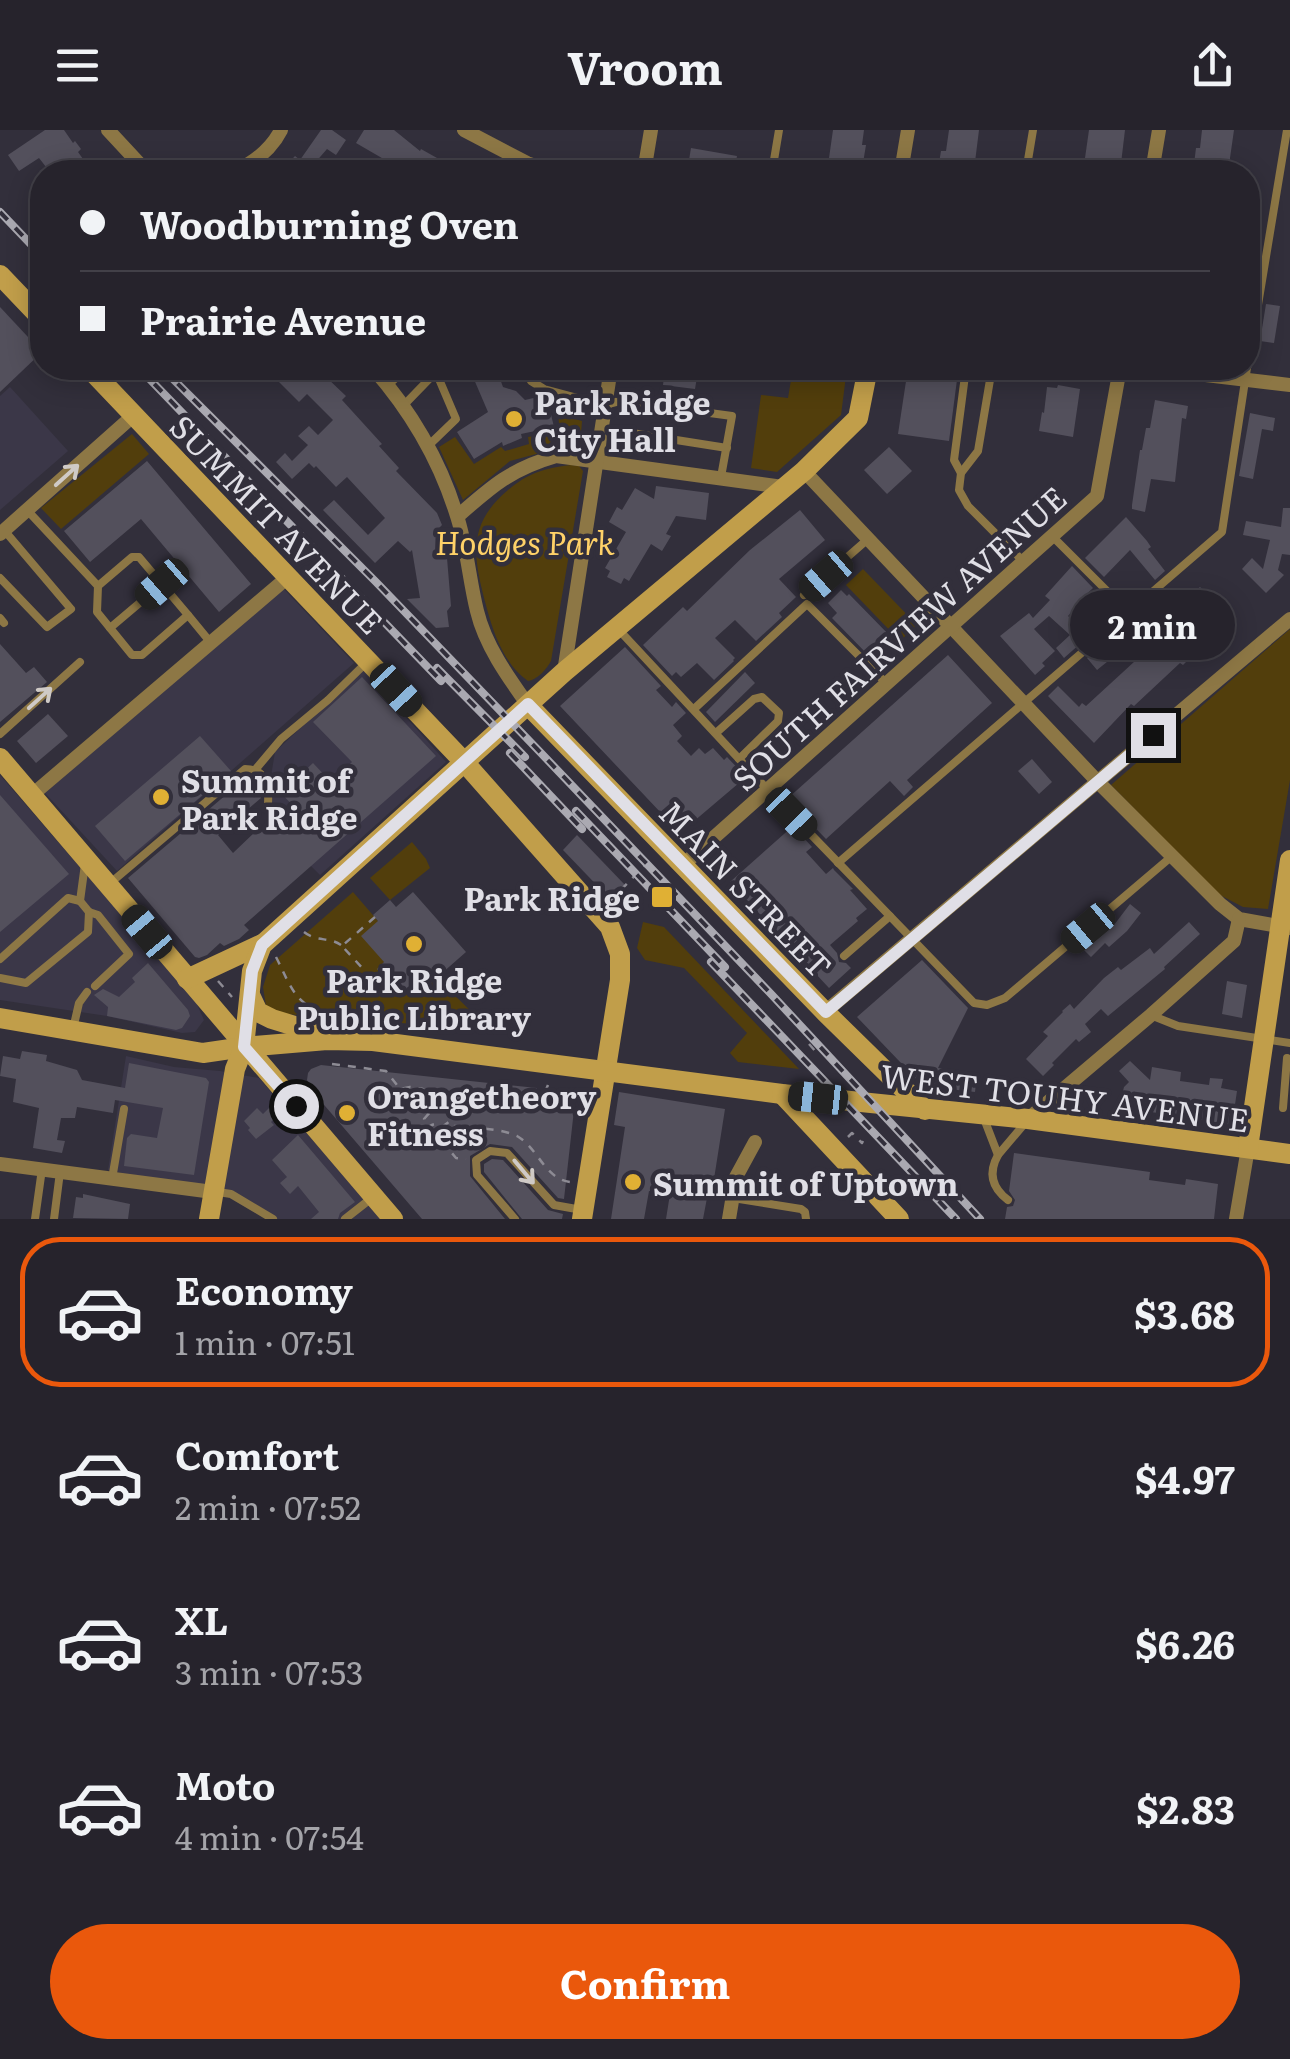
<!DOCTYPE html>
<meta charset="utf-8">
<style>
:root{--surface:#26232c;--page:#322f38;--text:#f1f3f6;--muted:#a4a4a9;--line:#424048;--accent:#ea580c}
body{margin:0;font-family:Literata,serif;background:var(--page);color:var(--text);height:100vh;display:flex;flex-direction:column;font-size:38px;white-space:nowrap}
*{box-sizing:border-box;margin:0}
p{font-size:32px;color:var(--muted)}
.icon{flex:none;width:55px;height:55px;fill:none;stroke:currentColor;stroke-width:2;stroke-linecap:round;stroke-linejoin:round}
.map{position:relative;height:1089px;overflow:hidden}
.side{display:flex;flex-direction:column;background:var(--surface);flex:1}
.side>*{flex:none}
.guide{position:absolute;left:30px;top:30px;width:1230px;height:220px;border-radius:40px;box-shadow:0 5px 25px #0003,0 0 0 2px var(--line);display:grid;align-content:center;height:220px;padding:0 50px;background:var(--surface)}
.end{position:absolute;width:45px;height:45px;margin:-22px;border:12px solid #e0dfe6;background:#111;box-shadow:0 0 0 5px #111}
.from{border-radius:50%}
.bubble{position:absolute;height:70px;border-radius:35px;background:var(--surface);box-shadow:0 5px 25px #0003,0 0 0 2px var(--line);font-size:32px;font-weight:700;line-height:70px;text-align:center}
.car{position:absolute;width:30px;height:60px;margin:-30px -15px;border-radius:12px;box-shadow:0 0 8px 2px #0007;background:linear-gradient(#222 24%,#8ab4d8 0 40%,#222 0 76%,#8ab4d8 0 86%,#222 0)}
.guide b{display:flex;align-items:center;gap:35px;height:95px;font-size:38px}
.guide b+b{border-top:2px solid var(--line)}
.guide i{width:25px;height:25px;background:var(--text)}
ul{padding:18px 0 0;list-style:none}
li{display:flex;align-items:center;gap:30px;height:150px;margin:0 20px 15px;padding:0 30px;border:5px solid transparent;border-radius:40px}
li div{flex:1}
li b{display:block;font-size:38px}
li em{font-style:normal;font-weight:700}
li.on{border-color:var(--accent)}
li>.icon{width:90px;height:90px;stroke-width:1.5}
.cta{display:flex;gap:20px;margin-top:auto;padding:20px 50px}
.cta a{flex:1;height:115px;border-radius:60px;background:var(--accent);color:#fff;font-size:40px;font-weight:700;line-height:115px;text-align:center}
header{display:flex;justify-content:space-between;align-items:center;height:130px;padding:0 50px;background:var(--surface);font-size:45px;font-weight:700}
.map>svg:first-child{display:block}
.built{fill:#3b3748}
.green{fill:#523e0c}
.building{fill:#53505c}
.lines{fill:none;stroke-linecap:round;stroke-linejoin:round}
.path{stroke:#8d8b94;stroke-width:2.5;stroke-dasharray:8 8;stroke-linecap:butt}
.lane{stroke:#8d7745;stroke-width:8}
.street{stroke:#8d7745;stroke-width:14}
.secondary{stroke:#c19e4a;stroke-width:20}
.rail-casing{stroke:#aaa9b1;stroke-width:8}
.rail{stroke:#322f3b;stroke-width:4;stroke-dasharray:11;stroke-linecap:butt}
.oneway{stroke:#cfcac6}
.route{stroke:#e0dfe6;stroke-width:12}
.poi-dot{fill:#e0b034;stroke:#322f3b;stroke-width:4}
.labels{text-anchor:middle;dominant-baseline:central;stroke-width:9;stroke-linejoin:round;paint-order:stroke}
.poi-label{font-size:32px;font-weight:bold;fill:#e0dfe6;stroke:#322f3b;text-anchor:start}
.street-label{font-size:32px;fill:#e0dfe6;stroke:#322f3b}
.park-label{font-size:32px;font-style:italic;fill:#fed168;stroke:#322f3b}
</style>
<header><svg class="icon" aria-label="menu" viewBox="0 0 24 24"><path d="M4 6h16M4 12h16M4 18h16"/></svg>Vroom<svg class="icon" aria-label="share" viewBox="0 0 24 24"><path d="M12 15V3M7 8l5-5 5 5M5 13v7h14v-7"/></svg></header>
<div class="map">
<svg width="1290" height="1089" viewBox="0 0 1290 1089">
<rect width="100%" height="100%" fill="#322f3b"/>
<!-- built -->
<g class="built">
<path d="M10,257L68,321L0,380V266Z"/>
<path d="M282,457L354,533L117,741L45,663Z"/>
<path d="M363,539L446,632L320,745L264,689L275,622Z"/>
<path d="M0,645L195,870L204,890L195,902L182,903L107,886L0,870Z"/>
<path d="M126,926L174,937L220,941L259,948L381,1089H266L224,1065L108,1040Z"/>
</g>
<!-- green -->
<g class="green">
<path d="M793,238H847L841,285L777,342L751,338L761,265L788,268Z"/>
<path d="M558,284L582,291L580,316L540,323L510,331L463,370L439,317L455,307L474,334L501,317L505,321L529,314L528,307L560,302Z"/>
<path d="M132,304L149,324L61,399L41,378Z"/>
<path d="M571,335L579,336L583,341L551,531C547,539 537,550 528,551C505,535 494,505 487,479C474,430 465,396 508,360C528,343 545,338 571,335Z"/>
<path d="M863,439L917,495L900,511L846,455Z"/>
<path d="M1290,499V650L1268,779L1243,777L1218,764L1111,655Z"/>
<path d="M412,712L426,729L430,738L390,770L370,748Z"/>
<path d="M353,762L378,791L384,832L378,840L402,867L420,852L425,858L437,848L486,896L447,892L416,894L352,890L275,883L266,876L263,857L270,835Z"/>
<path d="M643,792L664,797L799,939L738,932L730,923L747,903L684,838L645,830L637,818Z"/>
</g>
<!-- building -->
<g class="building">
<path d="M45,0H64L73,13L75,11L81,19L78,22L83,29L66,42H50L39,28L19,41L8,25Z"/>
<path d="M321,0H332L346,10L336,25L327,19L307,42H280L295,26L300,30Z"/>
<path d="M364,0H394L420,21L421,19L437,28L434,34L452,42H392L383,36L387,31L356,13Z"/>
<path d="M833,0H864L862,15H866L863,33L859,32L857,42H827Z"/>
<path d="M949,0H979L975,32H971L970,42L938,39L941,21H946Z"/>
<path d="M1089,0H1125L1120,42H1083Z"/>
<path d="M1202,0H1234L1228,42H1193L1196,18H1200Z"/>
<path d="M691,18L737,26L734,42H687Z"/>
<path d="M1266,174L1280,176L1274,213L1260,211Z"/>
<path d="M0,177L42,222L0,262Z"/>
<path d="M265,238H324L330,244L326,247L346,266L342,270L382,314L379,316L399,338L396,341L437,383L442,395L439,398L445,404L451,476L447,481L449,497L436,498L407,469L420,468L412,420L410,422L398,411L375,433L323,380L334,370L368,405L385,388L347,347L336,357L316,336L314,338L309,333L292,349L276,332L285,323L292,331L308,315L298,306L309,296L318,305L333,290L307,264L299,272Z"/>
<path d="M477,238H496L503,257L516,261L525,270L542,266L547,268L554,297L521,304L522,308L503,316L502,312L474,329L457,302L488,282L470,240Z"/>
<path d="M665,238H685L684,246L697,247L695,259L663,255Z"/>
<path d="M908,238H929L958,242L949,311L898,304Z"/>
<path d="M1058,255L1080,259L1073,307L1039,301L1042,282L1044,283L1047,257L1057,258Z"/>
<path d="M1155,270L1188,276L1186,289L1182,288L1175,352L1151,349L1145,382L1132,379V375L1140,320H1142L1146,298H1150Z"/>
<path d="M1250,283L1275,288L1273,301L1262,299L1253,349L1239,346Z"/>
<path d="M889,317L912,341L887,364L864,340Z"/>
<path d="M147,331L251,454L219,482L141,389L90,432L64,401Z"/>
<path d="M656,356L709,363L706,390L676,386L666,404L671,406L662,421L651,414L629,451L624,448L621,454L607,447L610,441L605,438L626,402L609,392L617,377L622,380L635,358L654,369Z"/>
<path d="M1283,378H1290V425L1282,424L1278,440L1284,445L1266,463L1242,439L1252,428L1263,439L1270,410L1243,405L1246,391L1281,397Z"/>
<path d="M800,380L825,410L779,449L796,467L779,483L782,487L756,511L735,490L715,508L735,528L733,530L734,531L714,550L697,533L681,547L676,542L672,546L643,515L683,477L687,481L750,420Z"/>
<path d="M1126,387L1147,411L1151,417L1148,419L1165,441L1155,450L1130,420L1104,447L1085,428Z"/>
<path d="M1072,436L1093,458L1075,475L1077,476L1068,486L1089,506L1064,528L1056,518L1070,505L1049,486L1034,499L1055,521L1042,533L1045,536L1035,545L1000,506L1029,483L1033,488L1050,470L1045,466Z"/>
<path d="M1200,457L1230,488L1183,535L1180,533L1134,576L1131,574L1094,613L1048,566L1058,556L1079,577L1082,573L1086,576L1171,498L1180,507L1196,490L1184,477L1189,472L1187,469Z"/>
<path d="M841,460L847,466L849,464L892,508L871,528L832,488L837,483L828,473Z"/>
<path d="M1123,501L1133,511L1097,540L1087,528L1100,517L1103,520Z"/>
<path d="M0,514L26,543L34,537L47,552L0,592Z"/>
<path d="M625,517L661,556L656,560L672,577L676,572L686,583L673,595L682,606L677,611L691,626L699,618L705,624L713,618L724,630L727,627L746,647L680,703L560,576Z"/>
<path d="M948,525L992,573L907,650L913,657L904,666L890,651L826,709L787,669Z"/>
<path d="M745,542L755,553L715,592L706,582Z"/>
<path d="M362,547L436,626L244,795L249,800L239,809L224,816L220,813L207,825L199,828L195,827L128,748L247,647L260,662L261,668L218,705L233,723L257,700L267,693L274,701L297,680L281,663L313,633L331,652L352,632L313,592Z"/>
<path d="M48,584L68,606L36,633L17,611Z"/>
<path d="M200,606L231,641L125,731L95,696Z"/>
<path d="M1032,629L1052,652L1039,664L1018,641Z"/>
<path d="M0,665L69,744L0,802Z"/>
<path d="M793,696L812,717L806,722L826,744L833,738L834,740L853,759L850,760L867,779L856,788L858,791L830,815L837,823L839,832L846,833L851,838L829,858L730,752Z"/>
<path d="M577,705L625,755L610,769L563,720Z"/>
<path d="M413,762L466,822L425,858L420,852L402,867L377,839L384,832L361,806L378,791L373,785L390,770L396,777Z"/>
<path d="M1130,774L1141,783L1127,801L1109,817L1105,813L1091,827L1081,817L1112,792L1114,795Z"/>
<path d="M1189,792L1200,804L1164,837L1165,839L1108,886L1101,879L1085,894L1091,902L1079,912L1076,909L1052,933L1054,935L1043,946L1026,929L1048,906L1043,902L1063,882L1062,881L1070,874L1074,879L1104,848L1118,837L1121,840L1150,818L1154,824Z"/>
<path d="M922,830L968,878L938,938L977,944L975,962L923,956L857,887Z"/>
<path d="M148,833L188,880L190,886L182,898L176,900L107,886L108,877L94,865L103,859L119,867L135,852L132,848Z"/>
<path d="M1227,851L1247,855L1242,888L1222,884Z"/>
<path d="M22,921L47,925L46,931L77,940L82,950L125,958L129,933L206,948L209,952L194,1045L124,1036L127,1008L131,1004L157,1008L163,978L115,970L113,983L77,977L75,988H61L57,1010L65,1011L62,1023L33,1018L39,978L13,972L16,949L0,946L3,926L20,929Z"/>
<path d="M1130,931L1150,950L1152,937L1181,942L1180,951L1209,955L1210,948L1223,949L1221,958L1237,961L1232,995L1145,981L1146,975L1129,972L1122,965L1124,957L1129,952L1119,941Z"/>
<path d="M321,935L537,958L535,975L574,980L564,1069L558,1068L512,1017L490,1014L470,1026V1046L505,1089H422L313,962L307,950L308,943L311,939Z"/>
<path d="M619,962L725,979L711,1068H707L703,1089H666L670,1064L649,1061L644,1089H611L625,997L614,995Z"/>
<path d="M272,975L280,983L271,992L274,995L256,1009L248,1000L250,998L244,991L257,978L263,984Z"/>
<path d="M298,1005L355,1072L340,1083L338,1089H311L319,1082L298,1056L290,1064L280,1053L287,1047L272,1030Z"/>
<path d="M1014,1023L1150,1042L1149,1050L1185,1055L1186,1049L1218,1054L1214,1089H1005L1007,1077L1013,1076L1015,1070L1009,1061Z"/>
<path d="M492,1029L503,1030L548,1080L563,1084L562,1089H522L484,1042V1034Z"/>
<path d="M83,1064L130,1074L128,1089L73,1088L76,1067L83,1068Z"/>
</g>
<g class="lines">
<!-- path -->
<g class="path">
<path d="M610,771L653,727"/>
<path d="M375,787L342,816L365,841L369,852L372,872L393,894"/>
<path d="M304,802C318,813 328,806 341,815"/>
<path d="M276,827C291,856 297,885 341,882C353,881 361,875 374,876"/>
<path d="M218,851L232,867"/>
<path d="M809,914L817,923"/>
<path d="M332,934L386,941L400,959L410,957L423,959L431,970V981L424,989L430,996"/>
<path d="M526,974L528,964L539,965L545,962L548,955"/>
<circle cx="436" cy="1003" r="9"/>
<path d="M442,997L450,991L454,996C473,998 500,998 517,1006C538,1018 545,1049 570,1052"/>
<path d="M848,1007L852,1003L862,1013L863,1011"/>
<path d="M442,1011L456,1028L466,1029"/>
</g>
<!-- lane -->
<g class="lane">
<path d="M772,42L779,0"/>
<path d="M1026,42L1033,0"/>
<path d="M1248,235L1287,0"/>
<path d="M526,238L531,251L544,259L604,275L620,271L732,286L721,347"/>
<path d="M592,238L610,243"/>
<path d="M992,238L978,321L961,343L959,360L968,376L1023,431"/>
<path d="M388,255L407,238"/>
<path d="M403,276L436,242"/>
<path d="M600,298L727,318"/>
<path d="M428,316L456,289L436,242L442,238"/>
<path d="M961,343L954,330L966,238"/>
<path d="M27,380L98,456L97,482L132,525H142L188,485L211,513"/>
<path d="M1052,406L1128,482"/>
<path d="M0,448L47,497L71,479L4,400"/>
<path d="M98,456L132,427H139L188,485"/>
<path d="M804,465L868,409"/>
<path d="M0,488L4,493"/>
<path d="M110,498L162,454"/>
<path d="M619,500L768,660L974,873L987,875L1005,868L1171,727"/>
<path d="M694,579L807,474L886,553"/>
<path d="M716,603L754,569L762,567L779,583L778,591L739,629"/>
<path d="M0,604L80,532"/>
<path d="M255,640L281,609L328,570L365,534"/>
<path d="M838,733L1222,402L1247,238"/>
<path d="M108,755L245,639C267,639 269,656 268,674"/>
<path d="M80,771L85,734"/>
<path d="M844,826L890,786"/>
<path d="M0,829L68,768L80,771L89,782L98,785L129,824L95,856"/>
<path d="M0,848L26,853L88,802L89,782"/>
<path d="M1153,886L1178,896L1290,913"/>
<path d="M73,899L79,873L87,862"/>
<path d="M1283,978L1287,928"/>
<path d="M983,986L998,1025L1026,992"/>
<path d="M998,1025C988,1043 992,1058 1008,1070"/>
<path d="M112,1049L124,979"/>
<path d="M218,1062L231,1064L273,1089"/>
<path d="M733,1068L801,1079L805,1082L806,1089"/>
<path d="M35,1089L42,1039"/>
<path d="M54,1089L60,1042"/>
<path d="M345,1089L373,1067"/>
<path d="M515,1089L477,1045L476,1030L490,1021L507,1023L554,1075L582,1080"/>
</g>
<!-- street -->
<g class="street">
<path d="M108,0L147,42"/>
<path d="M464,0L527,33L553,42"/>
<path d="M234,42C253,33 271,20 281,0"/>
<path d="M644,42L651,0"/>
<path d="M901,42L908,0"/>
<path d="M1152,42L1159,0"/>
<path d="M373,238C410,280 439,329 456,383C467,415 469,449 477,481C485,515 508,547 528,575"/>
<path d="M1147,238L1290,255"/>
<path d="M804,341L1098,652L1220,774L1239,789L1289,798"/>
<path d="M458,386C492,356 511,339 556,326L783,357"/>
<path d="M0,404L134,285"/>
<path d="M564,542L611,238"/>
<path d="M32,665L288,447"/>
<path d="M683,735L1097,366L1120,238"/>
<path d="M825,882L1290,489"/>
<path d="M1028,989L1151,885L1234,811L1239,789"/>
<path d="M0,1034L213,1062"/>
<path d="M729,1089L736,1047L755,1012"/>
<path d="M1236,1089L1248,1018"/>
</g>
<!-- secondary -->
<g class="secondary">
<path d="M0,145L42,189"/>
<path d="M89,238L465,633L610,797L620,824V850L582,1089"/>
<path d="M528,575L825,882L925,980"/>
<path d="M0,628L393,1089"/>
<path d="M187,849L262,814"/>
<path d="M250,865L258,882L272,889L327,906"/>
<path d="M0,888L203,923L244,917L327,910L373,911L782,964L1028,989L1290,1024"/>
<path d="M782,964L899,1089"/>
<path d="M1248,1018L1290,730"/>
<path d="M209,1089L235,939L244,917L252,841L262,815L564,542L804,341L858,288L868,238"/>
</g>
<defs>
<g id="rail">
<path d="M0,82L42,126"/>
<path d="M139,238L441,551"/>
<path d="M162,238L376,452L540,622L772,865L980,1089"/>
<path d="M437,538L525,627"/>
<path d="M510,623L582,699"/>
<path d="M576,681L725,837"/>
<path d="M711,832L956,1089"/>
</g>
</defs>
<!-- rail casing -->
<use href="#rail" class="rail-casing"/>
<!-- rail -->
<use href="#rail" class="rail"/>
</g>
<!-- one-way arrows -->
<defs><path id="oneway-shaft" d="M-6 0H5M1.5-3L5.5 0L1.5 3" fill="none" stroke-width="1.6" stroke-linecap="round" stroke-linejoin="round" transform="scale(2.5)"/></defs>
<g class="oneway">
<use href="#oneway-shaft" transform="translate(67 345) rotate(-42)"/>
<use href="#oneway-shaft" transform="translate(40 568) rotate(-42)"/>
<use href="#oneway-shaft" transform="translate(524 1042) rotate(50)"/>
</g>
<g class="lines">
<!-- route -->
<path class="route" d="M296,976L244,917L252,841L262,815L528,574L826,882L1153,605"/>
</g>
<!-- markers -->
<g class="poi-dot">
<circle cx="514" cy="289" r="10"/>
<circle cx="161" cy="667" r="10"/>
<rect x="650" y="755" width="24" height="24" rx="5"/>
<circle cx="414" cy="814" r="10"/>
<circle cx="347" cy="983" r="10"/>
<circle cx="633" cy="1052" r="10"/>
</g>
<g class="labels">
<!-- poi labels -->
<g class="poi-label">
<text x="534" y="271">Park Ridge<tspan x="534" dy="37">City Hall</tspan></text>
<text x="181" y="649">Summit of<tspan x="181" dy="37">Park Ridge</tspan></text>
<text x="640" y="767" text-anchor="end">Park Ridge</text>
<text x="414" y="849" text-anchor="middle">Park Ridge<tspan x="414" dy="37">Public Library</tspan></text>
<text x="367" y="965">Orangetheory<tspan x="367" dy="37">Fitness</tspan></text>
<text x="653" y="1052">Summit of Uptown</text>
</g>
<!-- street labels -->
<g class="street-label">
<text transform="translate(278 393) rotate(46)">SUMMIT AVENUE</text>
<text transform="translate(898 507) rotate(-42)">SOUTH FAIRVIEW AVENUE</text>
<text transform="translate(747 758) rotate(46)">MAIN STREET</text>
<text transform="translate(1065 966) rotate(7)">WEST TOUHY AVENUE</text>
</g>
<!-- park labels -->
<g class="park-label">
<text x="525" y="411">Hodges Park</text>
</g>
</g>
</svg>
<i class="end from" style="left:296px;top:976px"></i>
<i class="end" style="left:1153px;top:605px"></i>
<div class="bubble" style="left:1070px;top:460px;width:165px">2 min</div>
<i class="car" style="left:826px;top:446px;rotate:229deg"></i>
<i class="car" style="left:162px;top:454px;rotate:229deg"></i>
<i class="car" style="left:396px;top:560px;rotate:137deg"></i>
<i class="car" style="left:791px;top:684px;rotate:136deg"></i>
<i class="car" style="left:1088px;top:798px;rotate:230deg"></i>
<i class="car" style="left:147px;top:802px;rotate:320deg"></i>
<i class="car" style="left:818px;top:968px;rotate:276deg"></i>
<div class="guide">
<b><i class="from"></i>Woodburning Oven</b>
<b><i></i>Prairie Avenue</b>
</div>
</div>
<section class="side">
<ul>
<li class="on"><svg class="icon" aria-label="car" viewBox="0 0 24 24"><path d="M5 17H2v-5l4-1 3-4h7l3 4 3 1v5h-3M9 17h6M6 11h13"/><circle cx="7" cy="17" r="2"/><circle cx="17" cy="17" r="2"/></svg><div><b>Economy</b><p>1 min · 07:51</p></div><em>$3.68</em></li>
<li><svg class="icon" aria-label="car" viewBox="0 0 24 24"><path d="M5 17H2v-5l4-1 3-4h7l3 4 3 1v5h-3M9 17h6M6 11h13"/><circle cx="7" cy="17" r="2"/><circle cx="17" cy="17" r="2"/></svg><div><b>Comfort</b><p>2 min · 07:52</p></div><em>$4.97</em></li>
<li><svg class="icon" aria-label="car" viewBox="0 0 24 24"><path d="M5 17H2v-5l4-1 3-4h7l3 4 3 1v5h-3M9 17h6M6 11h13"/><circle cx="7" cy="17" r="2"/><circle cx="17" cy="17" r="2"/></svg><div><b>XL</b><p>3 min · 07:53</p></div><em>$6.26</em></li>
<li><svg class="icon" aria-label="car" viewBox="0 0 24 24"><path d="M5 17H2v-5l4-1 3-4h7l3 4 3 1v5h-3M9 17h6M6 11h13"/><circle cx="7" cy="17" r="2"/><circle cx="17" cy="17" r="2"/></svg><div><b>Moto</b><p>4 min · 07:54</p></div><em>$2.83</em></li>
</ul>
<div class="cta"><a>Confirm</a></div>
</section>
